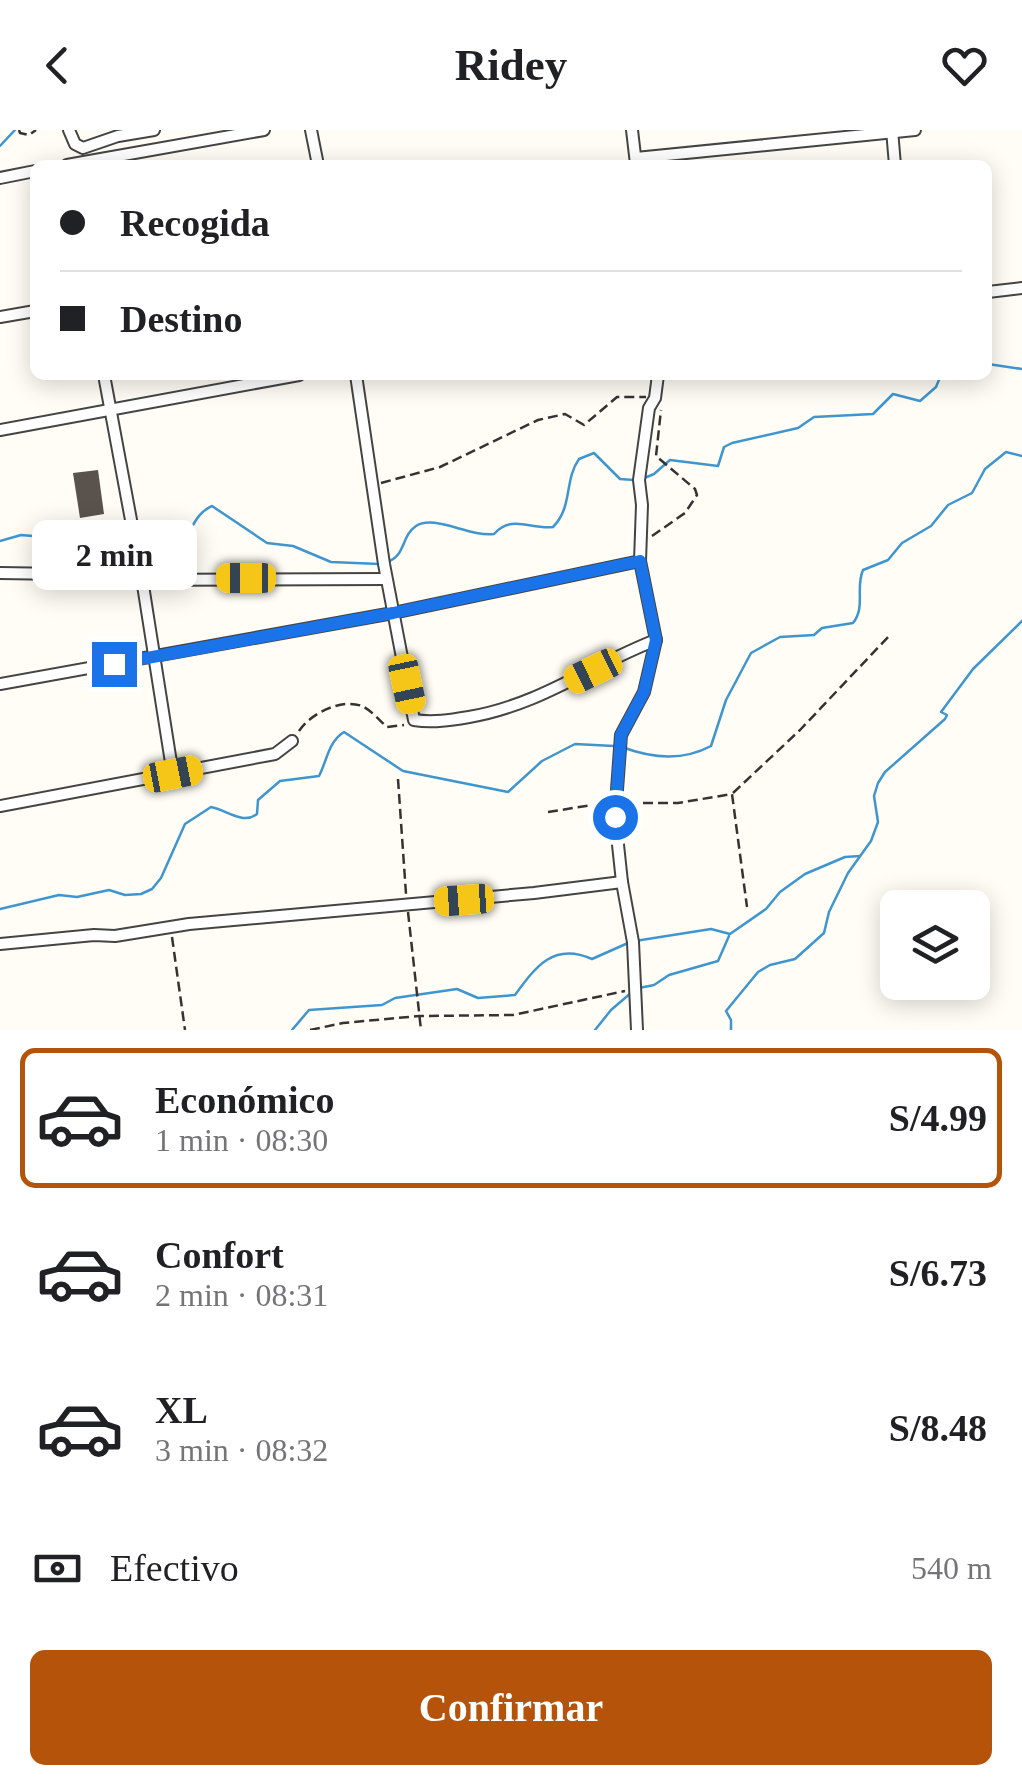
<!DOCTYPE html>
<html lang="es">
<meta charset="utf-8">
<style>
:root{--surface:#fff;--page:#f2f2f2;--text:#202124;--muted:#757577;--line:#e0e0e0;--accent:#b45309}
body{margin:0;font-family:"Times New Roman",serif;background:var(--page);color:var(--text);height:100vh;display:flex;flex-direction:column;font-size:38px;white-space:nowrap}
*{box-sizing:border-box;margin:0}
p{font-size:32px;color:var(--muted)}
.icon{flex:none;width:55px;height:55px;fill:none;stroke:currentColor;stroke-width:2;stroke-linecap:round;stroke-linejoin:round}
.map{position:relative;height:900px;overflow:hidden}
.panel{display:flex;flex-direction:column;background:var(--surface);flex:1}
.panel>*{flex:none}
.top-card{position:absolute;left:30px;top:30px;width:962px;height:220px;border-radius:15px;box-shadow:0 5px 25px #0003;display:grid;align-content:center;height:220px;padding:0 30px;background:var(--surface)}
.fabs{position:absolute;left:880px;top:760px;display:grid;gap:20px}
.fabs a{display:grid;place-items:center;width:110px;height:110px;border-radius:15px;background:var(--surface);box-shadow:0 5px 25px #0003;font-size:50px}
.end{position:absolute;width:45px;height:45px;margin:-22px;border:12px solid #1a73e8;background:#fff;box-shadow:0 0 0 5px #fff}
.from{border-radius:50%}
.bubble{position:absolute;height:70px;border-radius:15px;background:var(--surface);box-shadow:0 5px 25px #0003;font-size:32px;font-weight:800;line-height:70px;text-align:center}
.car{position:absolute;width:30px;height:60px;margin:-30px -15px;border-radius:12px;box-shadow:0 0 8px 2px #0007;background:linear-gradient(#f5c518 24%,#345 0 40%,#f5c518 0 76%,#345 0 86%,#f5c518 0)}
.top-card b{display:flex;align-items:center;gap:35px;height:95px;font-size:38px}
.top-card b+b{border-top:2px solid var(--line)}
.top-card i{width:25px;height:25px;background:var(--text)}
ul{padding:18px 0 0;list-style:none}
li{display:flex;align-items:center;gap:30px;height:140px;margin:0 20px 15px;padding:0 10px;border:5px solid transparent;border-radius:15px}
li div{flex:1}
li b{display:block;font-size:38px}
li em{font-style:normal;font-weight:800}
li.current{border-color:var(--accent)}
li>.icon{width:90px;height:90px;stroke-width:1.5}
.pay{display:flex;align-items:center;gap:25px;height:110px;padding:0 30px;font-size:38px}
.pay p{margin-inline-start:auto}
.action{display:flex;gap:20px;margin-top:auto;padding:20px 30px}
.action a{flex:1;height:115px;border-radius:15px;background:var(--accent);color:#fff;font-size:40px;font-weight:800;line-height:115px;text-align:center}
header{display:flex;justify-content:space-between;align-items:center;height:130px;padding:0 30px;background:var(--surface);font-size:45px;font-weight:800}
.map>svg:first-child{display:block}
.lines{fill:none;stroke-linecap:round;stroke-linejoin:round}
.stream{stroke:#3f96cf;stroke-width:2.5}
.building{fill:#5a524d}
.minor-casing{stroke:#444;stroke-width:14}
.path{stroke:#333;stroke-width:2.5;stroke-dasharray:10 5;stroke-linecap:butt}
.minor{stroke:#fff;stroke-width:10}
.route{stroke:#1a73e8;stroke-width:12}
</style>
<header><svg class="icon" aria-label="back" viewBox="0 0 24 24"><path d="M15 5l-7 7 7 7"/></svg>Ridey<svg class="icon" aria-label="heart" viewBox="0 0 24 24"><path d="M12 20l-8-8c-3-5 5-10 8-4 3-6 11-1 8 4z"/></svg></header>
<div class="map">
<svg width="1022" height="900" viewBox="0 0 1022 900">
<rect width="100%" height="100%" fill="#fffdf5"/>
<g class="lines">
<!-- stream -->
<g class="stream">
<path d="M0,16L15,0"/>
<path d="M988,234L1022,239"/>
<path d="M642,349L654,344L670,330L718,336L724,317L732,313L798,298L814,287L873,284L893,264L920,271L936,257L941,245"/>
<path d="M0,411L21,405L129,414"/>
<path d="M142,416C201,422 182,390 212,376L267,413L293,416L331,432L379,434"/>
<path d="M387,432C406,426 401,406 416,396C434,384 469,407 494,404C512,384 531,400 553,397C573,377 564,350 579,329L594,323L620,349L634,350"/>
<path d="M622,617C651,628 683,631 711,616L726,570L751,523L780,507L814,505L822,498L853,493C866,477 855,458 863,440L888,430L902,413L931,396L948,375L972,363L985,339L1006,322L1022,326"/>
<path d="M0,779L59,765L77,767L109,760L125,765L141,764L152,759L161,748L185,694L211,677C227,680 242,695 257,684L258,670L280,651L319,646C327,631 328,612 344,602L403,641L508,662L542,631L575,614L614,616"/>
<path d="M635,811L711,799L730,804L766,779L780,762L805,744L845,727L860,726"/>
<path d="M639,858L654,855L669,845L718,831L729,806"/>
<path d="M292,900L309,880L382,875L395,868L457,859L478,868L515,865C536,836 554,812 592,829L628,813"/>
<path d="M595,900L611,880L632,862"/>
<path d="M731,900V890L726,881L758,842L770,835L795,829L824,803L829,782L848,743L871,711L878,692L874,666L878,653L885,642L945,589L947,585L941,582L973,539L1022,491"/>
</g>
</g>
<!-- building -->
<path class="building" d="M98,340L104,384L80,388L73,343Z"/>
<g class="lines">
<defs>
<g id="minor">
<path d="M69,0L75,14L83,18L118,6L154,0"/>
<path d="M311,0L318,35"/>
<path d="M632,0L636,34"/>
<path d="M892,0L895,35"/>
<path d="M636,28L915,0"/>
<path d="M67,35L264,0"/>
<path d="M0,48L35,41"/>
<path d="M988,162L1022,158"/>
<path d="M0,187L35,181"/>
<path d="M104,245L142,449L173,645"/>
<path d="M356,245L384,434L414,590C433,593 451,590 469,587C540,575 591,535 656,510"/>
<path d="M0,300L299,245"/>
<path d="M0,443L63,444L103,450L386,449"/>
<path d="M0,554L393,483L640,431"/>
<path d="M0,676L275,624L292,611"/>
<path d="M0,814L94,805L115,806L189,794L534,763L622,752"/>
<path d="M637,900L633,812L622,752L615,687L621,605L644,562L656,510L640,431L642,375L639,350L649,278L655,268L658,245"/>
</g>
</defs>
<!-- minor casing -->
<use href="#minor" class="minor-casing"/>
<!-- path -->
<g class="path">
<path d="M19,0L20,3L29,5L36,0"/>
<path d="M381,353L440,337L538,290L565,284L584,295L617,267H646"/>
<path d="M652,406L685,383L697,365L695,359L656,326L661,280"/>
<path d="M299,601C310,584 341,568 362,576C371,580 380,591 387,597L404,595"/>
<path d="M398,649L406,764"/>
<path d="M733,663L800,600L889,506"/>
<path d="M628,673H678L732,664L747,777"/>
<path d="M548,682L605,673"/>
<path d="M408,782L421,900"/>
<path d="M172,807L185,900"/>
<path d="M310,900L343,893L419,886L513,885L625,861"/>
</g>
<!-- minor -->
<use href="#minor" class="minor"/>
</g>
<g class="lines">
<!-- route -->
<path class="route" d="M114,534L393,483L640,431L656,510L644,562L621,605L615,687"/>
</g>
</svg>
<div class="fabs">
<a><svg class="icon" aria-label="layers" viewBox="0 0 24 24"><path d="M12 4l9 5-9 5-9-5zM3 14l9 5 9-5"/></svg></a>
</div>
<i class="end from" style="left:615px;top:687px"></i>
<i class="end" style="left:114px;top:534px"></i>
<div class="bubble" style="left:32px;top:390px;width:165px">2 min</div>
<i class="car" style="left:246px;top:448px;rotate:270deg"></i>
<i class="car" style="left:593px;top:541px;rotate:244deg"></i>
<i class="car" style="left:407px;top:554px;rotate:168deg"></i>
<i class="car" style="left:173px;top:644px;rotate:79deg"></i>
<i class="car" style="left:464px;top:770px;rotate:266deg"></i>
<div class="top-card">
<b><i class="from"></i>Recogida</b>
<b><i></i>Destino</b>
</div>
</div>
<section class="panel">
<ul>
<li class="current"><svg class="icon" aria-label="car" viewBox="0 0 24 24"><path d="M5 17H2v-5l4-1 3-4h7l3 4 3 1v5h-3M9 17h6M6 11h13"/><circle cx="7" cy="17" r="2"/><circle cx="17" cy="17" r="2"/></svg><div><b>Económico</b><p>1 min · 08:30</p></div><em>S/4.99</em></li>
<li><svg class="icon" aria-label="car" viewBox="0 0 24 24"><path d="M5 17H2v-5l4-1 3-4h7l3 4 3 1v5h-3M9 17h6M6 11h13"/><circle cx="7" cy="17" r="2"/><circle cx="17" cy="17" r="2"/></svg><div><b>Confort</b><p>2 min · 08:31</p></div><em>S/6.73</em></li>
<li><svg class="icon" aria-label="car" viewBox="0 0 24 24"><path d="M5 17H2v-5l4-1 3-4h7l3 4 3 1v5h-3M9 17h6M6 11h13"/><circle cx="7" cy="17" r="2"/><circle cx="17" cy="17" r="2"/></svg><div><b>XL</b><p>3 min · 08:32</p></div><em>S/8.48</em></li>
</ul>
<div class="pay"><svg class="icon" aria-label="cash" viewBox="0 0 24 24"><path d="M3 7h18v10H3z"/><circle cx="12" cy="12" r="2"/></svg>Efectivo<p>540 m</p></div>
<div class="action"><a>Confirmar</a></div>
</section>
